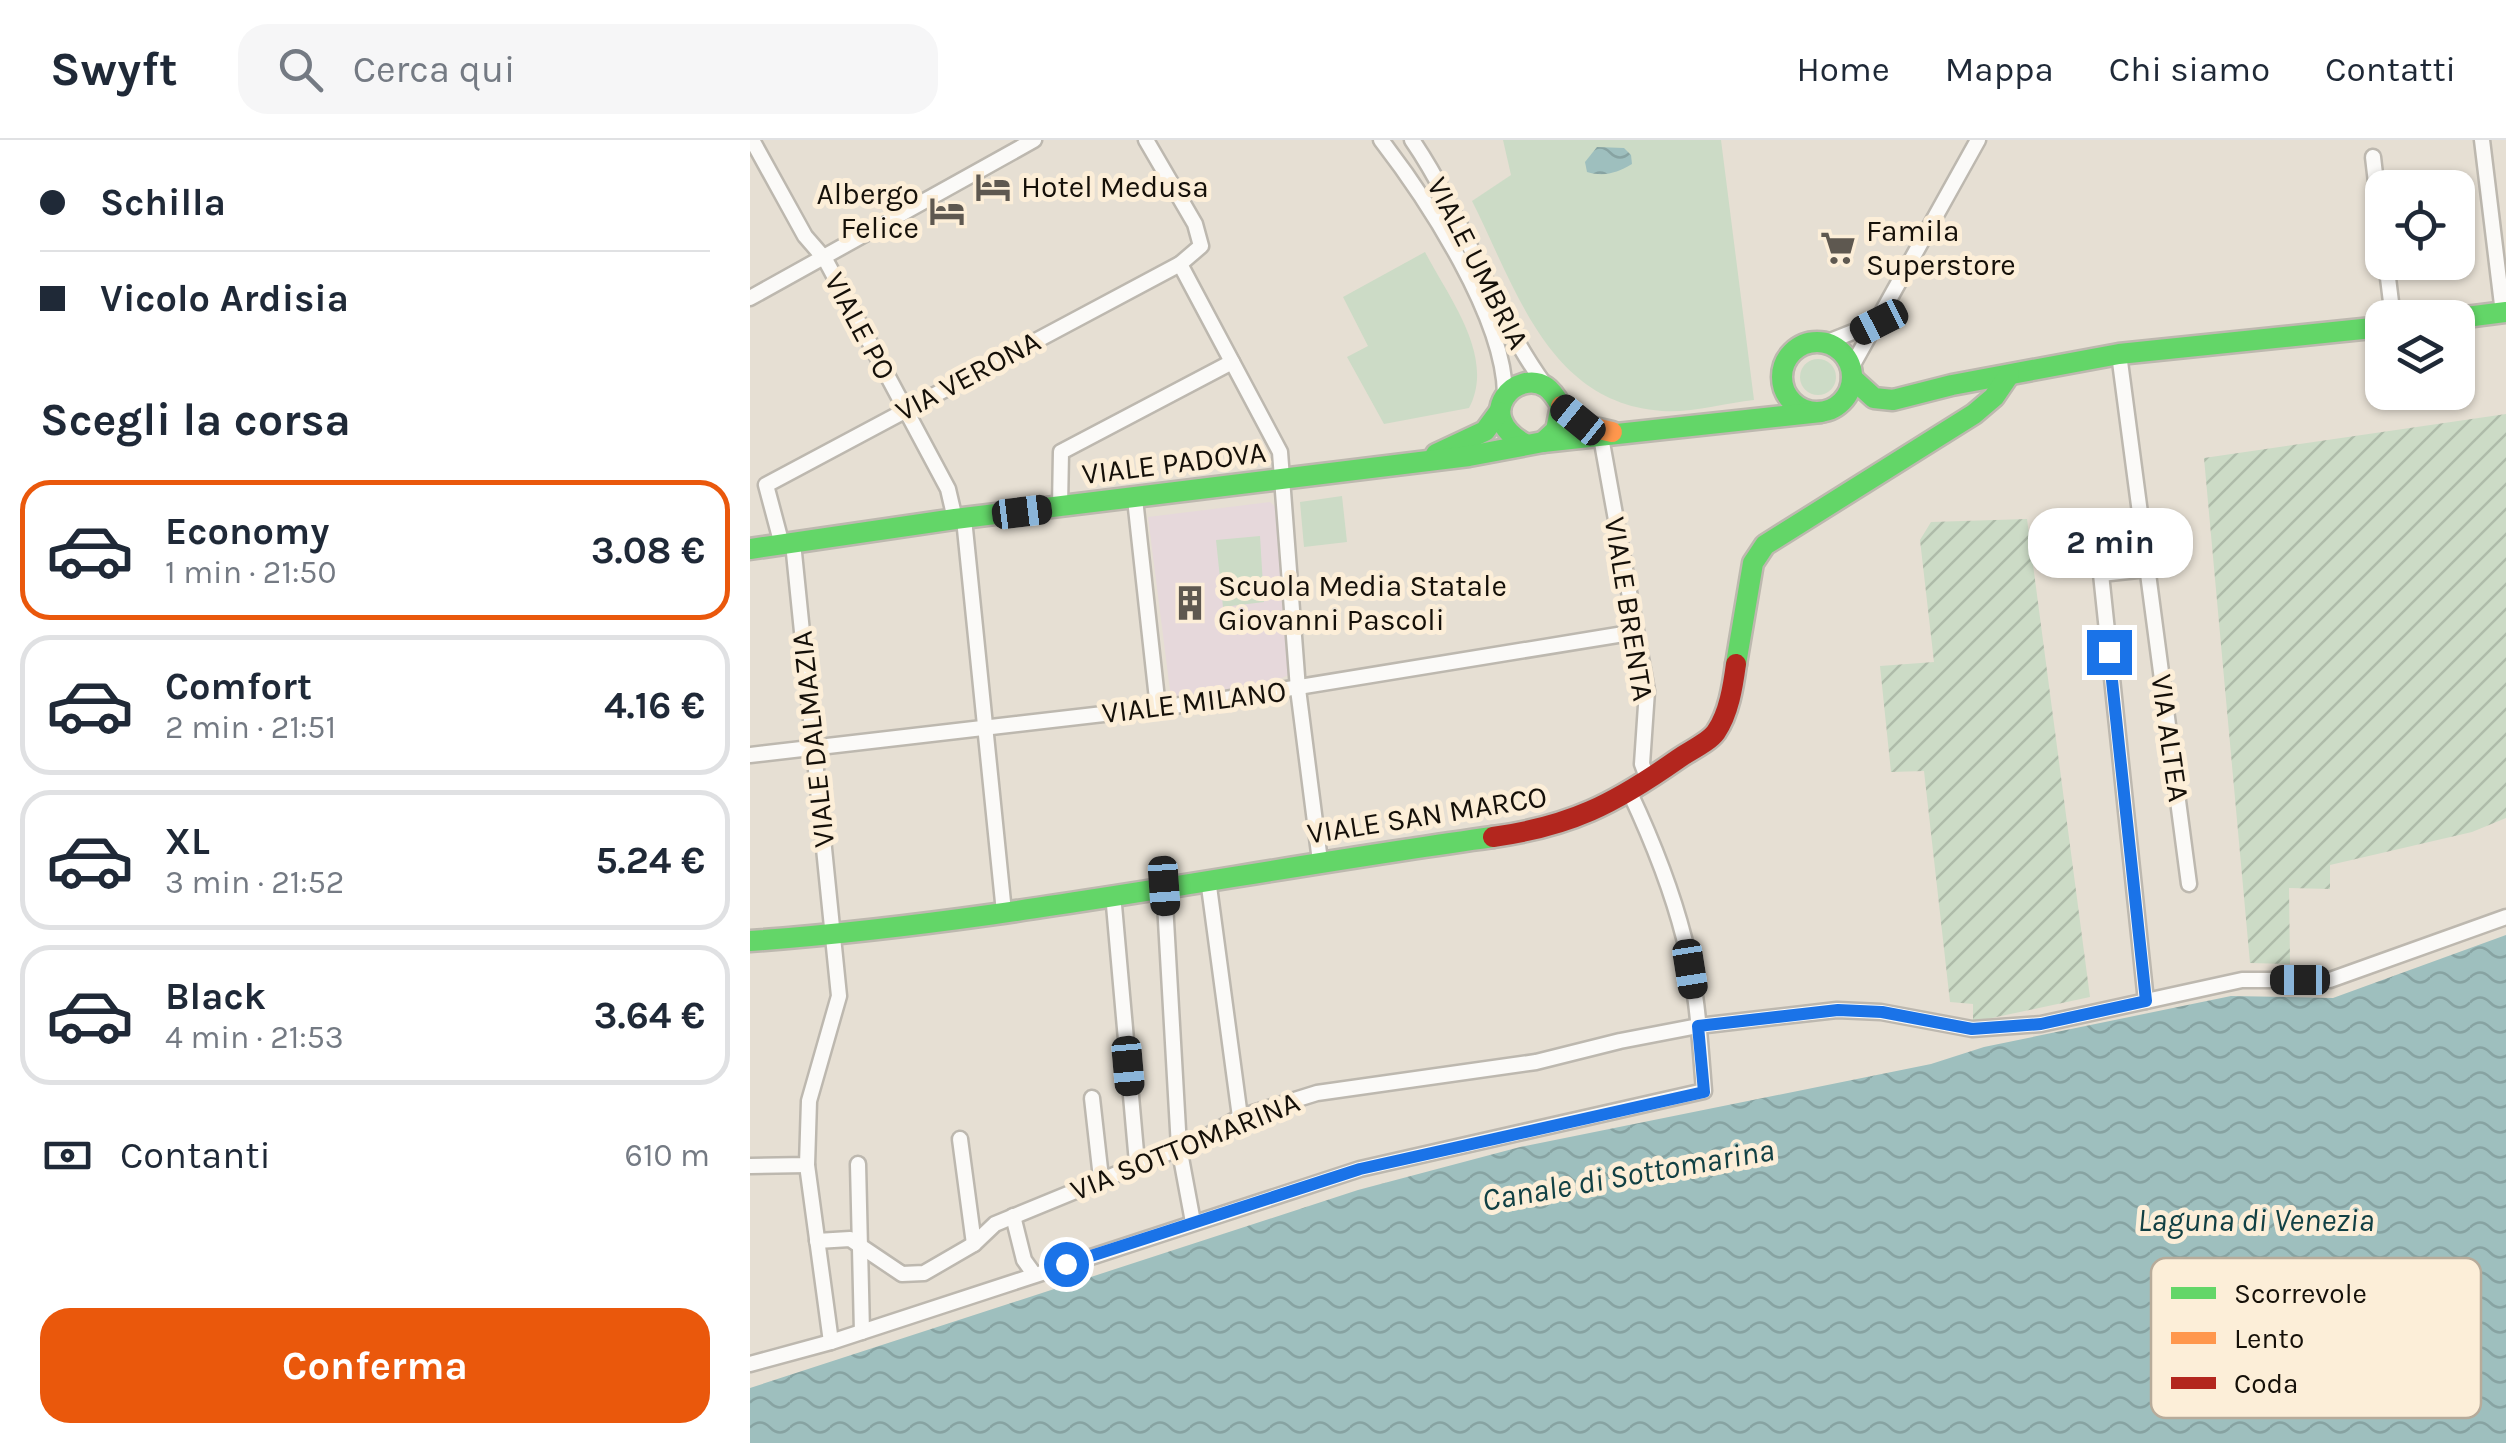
<!DOCTYPE html>
<html lang="it">
<meta charset="utf-8">
<style>
:root{--surface:#fff;--page:#f6f6f7;--text:#1f2937;--muted:#747a83;--line:#e0e1e3;--accent:#ea580c}
body{margin:0;font-family:Karla,sans-serif;background:var(--page);color:var(--text);height:100vh;display:flex;flex-direction:column;font-size:38px;white-space:nowrap}
*{box-sizing:border-box;margin:0}
p{font-size:32px;color:var(--muted)}
.icon{flex:none;width:55px;height:55px;fill:none;stroke:currentColor;stroke-width:2;stroke-linecap:round;stroke-linejoin:round}
.map{position:relative;flex:1;overflow:hidden}
.side{display:flex;flex-direction:column;background:var(--surface);width:750px}
.side>*{flex:none}
.hud{display:grid;align-content:center;height:220px;padding:0 40px;background:var(--surface)}
.controls{position:absolute;left:1615px;top:30px;display:grid;gap:20px}
.controls a{display:grid;place-items:center;width:110px;height:110px;border-radius:20px;background:var(--surface);box-shadow:0 2px 8px #0004;font-size:50px}
.end{position:absolute;width:45px;height:45px;margin:-22px;border:12px solid #1a73e8;background:#fff;box-shadow:0 0 0 5px #fff}
.from{border-radius:50%}
.bubble{position:absolute;height:70px;border-radius:30px;background:var(--surface);box-shadow:0 2px 8px #0004;font-size:32px;font-weight:700;line-height:70px;text-align:center}
.car{position:absolute;width:30px;height:60px;margin:-30px -15px;border-radius:12px;box-shadow:0 0 8px 2px #0007;background:linear-gradient(#222 24%,#8ab4d8 0 40%,#222 0 76%,#8ab4d8 0 86%,#222 0)}
.hud b{display:flex;align-items:center;gap:35px;height:95px;font-size:38px}
.hud b+b{border-top:2px solid var(--line)}
.hud i{width:25px;height:25px;background:var(--text)}
ul{padding:0;list-style:none}
li{display:flex;align-items:center;gap:30px;height:140px;margin:0 20px 15px;padding:0 20px;border:5px solid var(--line);border-radius:30px}
li div{flex:1}
li b{display:block;font-size:38px}
li em{font-style:normal;font-weight:700}
li.current{border-color:var(--accent)}
li>.icon{width:90px;height:90px;stroke-width:1.5}
h2{padding:0 40px;font-size:45px;line-height:120px}
.pay{display:flex;align-items:center;gap:25px;height:110px;padding:0 40px;font-size:38px}
.pay p{margin-inline-start:auto}
.action{display:flex;gap:20px;margin-top:auto;padding:20px 40px}
.action a{flex:1;height:115px;border-radius:30px;background:var(--accent);color:#fff;font-size:40px;font-weight:700;line-height:115px;text-align:center}
header{display:flex;align-items:center;gap:60px;box-sizing:border-box;height:140px;padding:0 50px;background:var(--surface);border-bottom:2px solid var(--line)}
header strong{font-size:48px}
nav{display:flex;gap:55px;margin-inline-start:auto;font-size:35px}
.search{width:700px;height:90px;background:var(--page);display:flex;align-items:center;gap:25px;box-sizing:border-box;padding:0 35px;border-radius:30px;color:var(--muted);font-size:38px}
main{display:flex;flex:1;min-height:0}
.map>svg:first-child{display:block}
.education{fill:#e6d8db}
.green{fill:#ccdbc6}
.garden{fill:url(#garden-furrows)}
.water{fill:url(#water-waves)}
.lines{fill:none;stroke-linecap:round;stroke-linejoin:round}
.street-casing{stroke:#bdb8af;stroke-width:19}
.fast-casing{stroke:#bdb8af;stroke-width:25}
.slow-casing{stroke:#bdb8af;stroke-width:25}
.jam-casing{stroke:#bdb8af;stroke-width:25}
.street{stroke:#fbfaf8;stroke-width:14}
.fast{stroke:#63d668;stroke-width:20}
.slow{stroke:#ff974d;stroke-width:20}
.jam{stroke:#b3261e;stroke-width:20}
.route{stroke:#1a73e8;stroke-width:12}
.labels{text-anchor:middle;dominant-baseline:central;stroke-width:10;stroke-linejoin:round;paint-order:stroke}
.poi-label{font-size:30px;fill:#151009;stroke:#fceed8;text-anchor:start}
.street-label{font-size:30px;fill:#151009;stroke:#fceed8}
.water-label{font-size:32px;font-style:italic;fill:#114044;stroke:#fceed8}
.key{fill:#fceed8;stroke:#b7ab9a;stroke-width:2.5}
.key-label{font-size:28px;fill:#151009}
</style>
<header>
<strong>Swyft</strong>
<div class="search"><svg class="icon" aria-label="search" viewBox="0 0 24 24"><circle cx="10" cy="10" r="6"/><path d="M15 15l6 6"/></svg>Cerca qui</div>
<nav><a>Home</a><a>Mappa</a><a>Chi siamo</a><a>Contatti</a></nav>
</header>
<main>
<section class="side">
<div class="hud">
<b><i class="from"></i>Schilla</b>
<b><i></i>Vicolo Ardisia</b>
</div>
<h2>Scegli la corsa</h2>
<ul>
<li class="current"><svg class="icon" aria-label="car" viewBox="0 0 24 24"><path d="M5 17H2v-5l4-1 3-4h7l3 4 3 1v5h-3M9 17h6M6 11h13"/><circle cx="7" cy="17" r="2"/><circle cx="17" cy="17" r="2"/></svg><div><b>Economy</b><p>1 min · 21:50</p></div><em>3.08 €</em></li>
<li><svg class="icon" aria-label="car" viewBox="0 0 24 24"><path d="M5 17H2v-5l4-1 3-4h7l3 4 3 1v5h-3M9 17h6M6 11h13"/><circle cx="7" cy="17" r="2"/><circle cx="17" cy="17" r="2"/></svg><div><b>Comfort</b><p>2 min · 21:51</p></div><em>4.16 €</em></li>
<li><svg class="icon" aria-label="car" viewBox="0 0 24 24"><path d="M5 17H2v-5l4-1 3-4h7l3 4 3 1v5h-3M9 17h6M6 11h13"/><circle cx="7" cy="17" r="2"/><circle cx="17" cy="17" r="2"/></svg><div><b>XL</b><p>3 min · 21:52</p></div><em>5.24 €</em></li>
<li><svg class="icon" aria-label="car" viewBox="0 0 24 24"><path d="M5 17H2v-5l4-1 3-4h7l3 4 3 1v5h-3M9 17h6M6 11h13"/><circle cx="7" cy="17" r="2"/><circle cx="17" cy="17" r="2"/></svg><div><b>Black</b><p>4 min · 21:53</p></div><em>3.64 €</em></li>
</ul>
<div class="pay"><svg class="icon" aria-label="cash" viewBox="0 0 24 24"><path d="M3 7h18v10H3z"/><circle cx="12" cy="12" r="2"/></svg>Contanti<p>610 m</p></div>
<div class="action"><a>Conferma</a></div>
</section>
<div class="map">
<svg width="1756" height="1303" viewBox="0 0 1756 1303">
<defs>
<pattern id="garden-furrows" width="10" height="10" patternUnits="userSpaceOnUse" patternTransform="scale(2.5)"><rect width="10" height="10" fill="#ccdbc6"/><path d="M-1 1l2-2M0 10L10 0M9 11l2-2" fill="none" stroke="#aebba9"/></pattern>
<pattern id="water-waves" width="16" height="10" patternUnits="userSpaceOnUse" patternTransform="scale(2.5)"><rect width="16" height="10" fill="#9ebfbe"/><path d="M0 5q4-4 8 0t8 0" fill="none" stroke="#87a3a2"/></pattern>
</defs>
<rect width="100%" height="100%" fill="#e6dfd3"/>
<!-- education -->
<path class="education" d="M520,362L528,369L541,534L508,548L421,558L398,377Z"/>
<!-- green -->
<g class="green">
<path d="M753,0H971L1004,260C975,263 941,273 912,271C798,263 766,148 722,61L761,35Z"/>
<path d="M675,112C699,158 746,217 719,268L634,284L597,217L618,206L593,157Z"/>
<circle cx="1068" cy="237" r="18"/>
<path d="M592,356L597,402L554,407L550,362Z"/>
<path d="M510,396L514,462L473,467L466,400Z"/>
</g>
<!-- garden -->
<g class="garden">
<path d="M1756,274V678L1722,692L1580,725V749L1539,748L1540,824L1500,823L1454,318Z"/>
<path d="M1277,379L1340,857L1223,882V864L1200,862L1174,631L1141,632L1130,526L1184,522L1170,400L1181,382Z"/>
</g>
<!-- water -->
<g class="water">
<path d="M847,7L874,8L881,15L882,24C867,33 854,37 837,32L835,22Z"/>
<path d="M1756,795V1303H0V1248L608,1050L770,1007L1181,924L1234,907L1481,856L1583,858Z"/>
</g>
<g class="lines">
<defs>
<g id="street">
<path d="M2,0L55,96L75,119L198,349L205,379"/>
<path d="M631,0C678,61 754,177 755,254"/>
<path d="M662,0C715,77 740,170 795,245"/>
<path d="M1732,0L1753,173"/>
<path d="M1623,17L1632,94"/>
<path d="M1636,122L1643,178"/>
<path d="M430,124L530,312L548,549L570,721"/>
<path d="M0,158L284,0"/>
<path d="M1075,203L1128,182"/>
<path d="M1369,214L1439,744"/>
<path d="M1101,228L1228,0"/>
<path d="M851,297L897,551L892,624L898,640"/>
<path d="M385,359L408,568"/>
<path d="M310,366L311,312L482,222"/>
<path d="M214,379L254,772"/>
<path d="M32,405L16,345L430,124L451,106L445,84L396,0"/>
<path d="M0,615L457,562L886,492"/>
<path d="M458,739L490,977"/>
<path d="M414,746L429,1007L443,1082"/>
<path d="M363,754L387,1023"/>
<path d="M1396,861L1351,434L1397,429"/>
<path d="M342,958L351,1038"/>
<path d="M210,999L224,1104"/>
<path d="M108,1024L112,1192"/>
<path d="M57,1025L81,1202"/>
<path d="M0,1026L57,1025L59,961L89,856L43,403"/>
<path d="M263,1076L274,1120L284,1134"/>
<path d="M67,1101L100,1099L152,1134L174,1133L224,1104L245,1084L452,999L490,977L567,953L786,922L870,901L948,886L1087,870L1131,872L1222,889L1291,884L1492,840H1580L1756,777"/>
<path d="M0,1224L81,1202L610,1029L954,951C950,901 947,847 934,798C921,747 902,700 880,653"/>
</g>
<g id="fast">
<path d="M1708,178L1756,172"/>
<circle cx="1067" cy="237" r="35"/>
<path d="M1102,238L1124,258L1143,260L1202,245L1369,214L1632,187"/>
<path d="M775,304C721,274 768,228 796,247C802,251 807,259 811,266L806,290L793,302"/>
<path d="M686,314L735,291L749,272"/>
<path d="M0,409L205,379L719,316L793,302L1071,272"/>
<path d="M986,524L1003,423L1015,405L1224,274L1244,257L1259,235"/>
<path d="M0,801C249,783 495,731 743,697"/>
</g>
<path id="slow" d="M811,266L840,287L862,292"/>
<path id="jam" d="M743,697C821,686 864,664 928,619C939,611 958,603 966,592C979,573 983,546 986,524"/>
</defs>
<!-- street casing -->
<use href="#street" class="street-casing"/>
<!-- fast casing -->
<use href="#fast" class="fast-casing"/>
<!-- slow casing -->
<use href="#slow" class="slow-casing"/>
<!-- jam casing -->
<use href="#jam" class="jam-casing"/>
<!-- street -->
<use href="#street" class="street"/>
<!-- fast -->
<use href="#fast" class="fast"/>
<!-- slow -->
<use href="#slow" class="slow"/>
<!-- jam -->
<use href="#jam" class="jam"/>
</g>
<g class="lines">
<!-- route -->
<path class="route" d="M316,1124L610,1029L954,952L948,886L1088,870L1132,872L1222,889L1291,884L1396,861L1359,512"/>
</g>
<!-- icons -->
<defs>
<symbol id="hotel-bare" viewBox="-9 -9 18 18"><path d="M-6-4.5h1.5V1H6V5H4.5V3h-9V5H-6ZM-4 0a1.8 1.8 0 1 1 3.6 0ZM.5 0V-2.5h3Q6-2.5 6 0Z" fill="#5e5850" stroke="#fceed8" stroke-width="2.5" paint-order="stroke"/></symbol>
<symbol id="supermarket-bare" viewBox="-9 -9 18 18"><path d="M-6-5.5h2.5l.6 2H6L4.5 2H-2.5L-4.4-4H-6ZM-1.5 3.2a1.3 1.3 0 1 0 .1 0ZM3 3.2a1.3 1.3 0 1 0 .1 0Z" fill="#5e5850" stroke="#fceed8" stroke-width="2.5" paint-order="stroke"/></symbol>
<symbol id="building-bare" viewBox="-9 -9 18 18"><path d="M-4-6H4V6H1V3H-1V6H-4ZM-2.5-4.3h1.7v1.8h-1.7ZM.8-4.3h1.7v1.8H.8ZM-2.5-1h1.7V.8h-1.7ZM.8-1h1.7V.8H.8Z" fill="#5e5850" stroke="#fceed8" stroke-width="2.5" paint-order="stroke"/></symbol>
</defs>
<g fill-rule="evenodd">
<use href="#hotel-bare" x="218" y="22" width="50" height="50"/>
<use href="#hotel-bare" x="172" y="46" width="50" height="50"/>
<use href="#supermarket-bare" x="1063" y="83" width="50" height="50"/>
<use href="#building-bare" x="415" y="438" width="50" height="50"/>
</g>
<g class="labels">
<!-- poi labels -->
<g class="poi-label">
<text x="271" y="47">Hotel Medusa</text>
<text x="169" y="54" text-anchor="end">Albergo<tspan x="169" dy="34">Felice</tspan></text>
<text x="1116" y="91">Famila<tspan x="1116" dy="34">Superstore</tspan></text>
<text x="468" y="446">Scuola Media Statale<tspan x="468" dy="34">Giovanni Pascoli</tspan></text>
</g>
<!-- street labels -->
<g class="street-label">
<text transform="translate(728 123) rotate(63)">VIALE UMBRIA</text>
<text transform="translate(110 186) rotate(62)">VIALE PO</text>
<text transform="translate(218 236) rotate(-28)">VIA VERONA</text>
<text transform="translate(424 323) rotate(-7)">VIALE PADOVA</text>
<text transform="translate(879 469) rotate(81)">VIALE BRENTA</text>
<text transform="translate(444 562) rotate(-7)">VIALE MILANO</text>
<text transform="translate(1420 598) rotate(82)">VIA ALTEA</text>
<text transform="translate(63 599) rotate(-96)">VIALE DALMAZIA</text>
<text transform="translate(677 675) rotate(-9)">VIALE SAN MARCO</text>
<text transform="translate(435 1006) rotate(-22)">VIA SOTTOMARINA</text>
</g>
<!-- water labels -->
<g class="water-label">
<text transform="translate(878 1035) rotate(-10)">Canale di Sottomarina</text>
<text x="1506" y="1080">Laguna di Venezia</text>
</g>
</g>
<!-- legend -->
<rect x="1401" y="1118" width="330" height="160" rx="15" class="key"/>
<rect x="1421" y="1147" width="45" height="12" fill="#63d668"/>
<rect x="1421" y="1192" width="45" height="12" fill="#ff974d"/>
<rect x="1421" y="1237" width="45" height="12" fill="#b3261e"/>
<g class="key-label">
<text x="1484" y="1163">Scorrevole</text>
<text x="1484" y="1208">Lento</text>
<text x="1484" y="1253">Coda</text>
</g>
</svg>
<div class="controls">
<a><svg class="icon" aria-label="locate" viewBox="0 0 24 24"><circle cx="12" cy="12" r="6"/><path d="M12 2v4M12 18v4M2 12h4M18 12h4"/></svg></a>
<a><svg class="icon" aria-label="layers" viewBox="0 0 24 24"><path d="M12 4l9 5-9 5-9-5zM3 14l9 5 9-5"/></svg></a>
</div>
<i class="end from" style="left:316px;top:1124px"></i>
<i class="end" style="left:1359px;top:512px"></i>
<div class="bubble" style="left:1278px;top:368px;width:165px">2 min</div>
<i class="car" style="left:1129px;top:182px;rotate:243deg"></i>
<i class="car" style="left:828px;top:280px;rotate:309deg"></i>
<i class="car" style="left:272px;top:372px;rotate:83deg"></i>
<i class="car" style="left:414px;top:746px;rotate:176deg"></i>
<i class="car" style="left:940px;top:829px;rotate:171deg"></i>
<i class="car" style="left:1550px;top:840px;rotate:270deg"></i>
<i class="car" style="left:378px;top:926px;rotate:175deg"></i>
</div>
</main>
